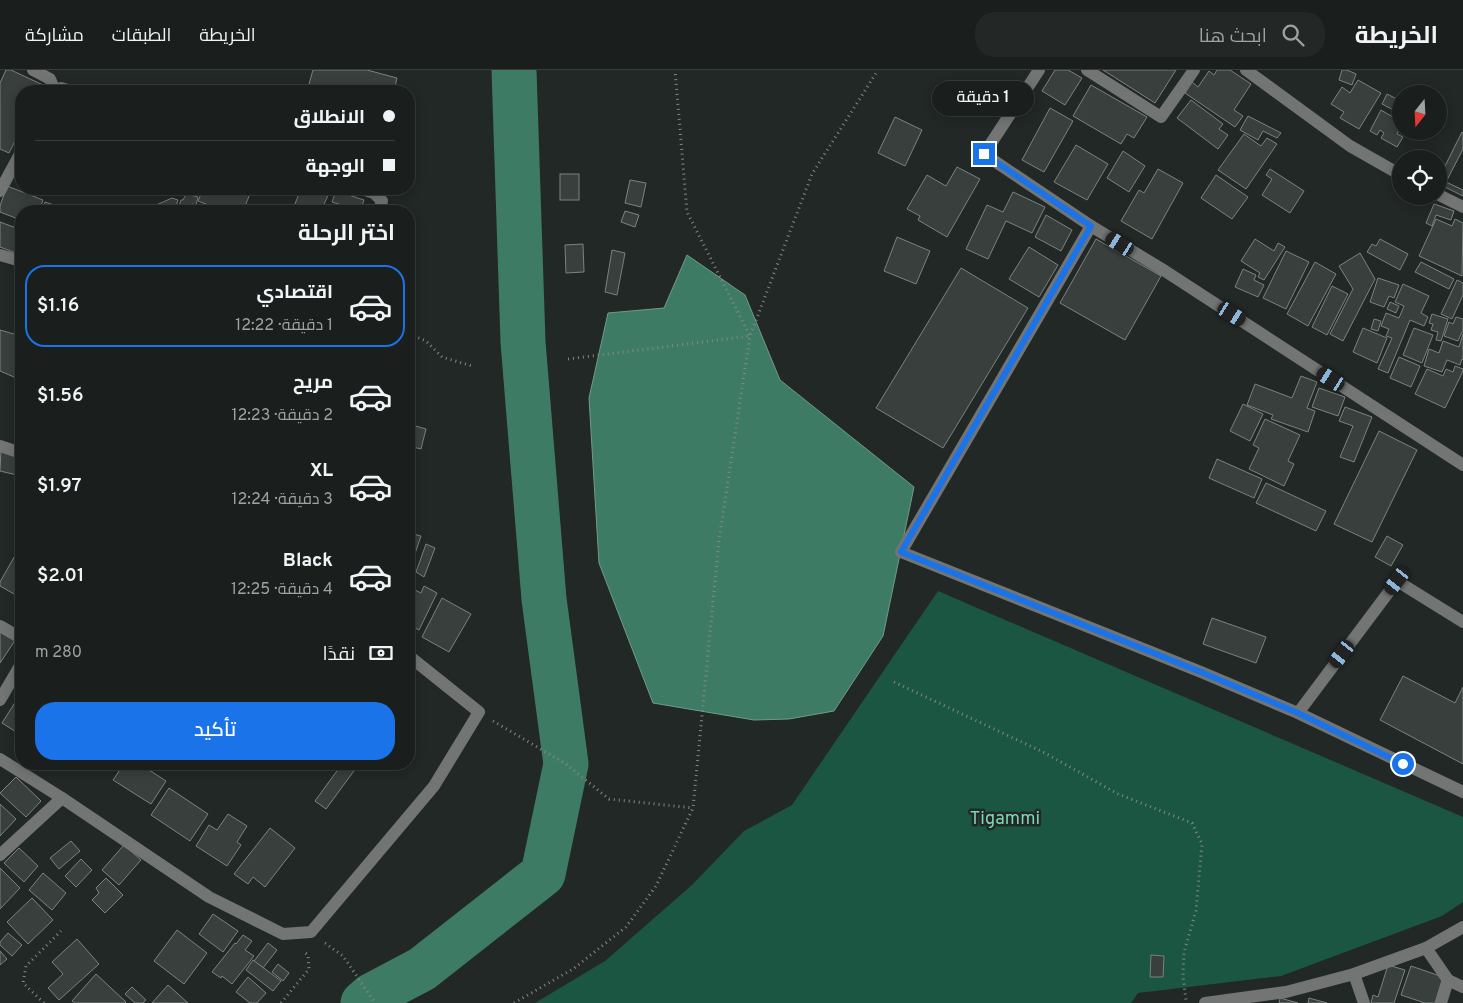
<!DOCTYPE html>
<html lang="ar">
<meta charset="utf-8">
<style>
:root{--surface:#1a1e1c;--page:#232725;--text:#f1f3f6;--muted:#9fa2a3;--line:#383c3b;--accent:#1a73e8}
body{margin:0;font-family:Overpass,Cairo,sans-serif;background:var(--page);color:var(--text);direction:rtl;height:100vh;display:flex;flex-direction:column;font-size:19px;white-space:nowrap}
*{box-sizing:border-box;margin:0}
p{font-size:16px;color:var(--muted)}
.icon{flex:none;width:28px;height:28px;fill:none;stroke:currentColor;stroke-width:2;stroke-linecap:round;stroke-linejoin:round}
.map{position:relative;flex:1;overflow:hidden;direction:ltr}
.drawer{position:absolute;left:15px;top:135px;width:400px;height:565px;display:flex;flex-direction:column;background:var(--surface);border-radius:20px;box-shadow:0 2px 12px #0003,0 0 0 1px var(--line);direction:rtl}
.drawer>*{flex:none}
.hud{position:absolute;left:15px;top:15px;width:400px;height:110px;border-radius:20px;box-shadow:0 2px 12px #0003,0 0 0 1px var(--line);direction:rtl;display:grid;align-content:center;height:110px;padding:0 20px;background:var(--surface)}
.needle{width:32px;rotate:198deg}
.fabs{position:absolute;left:1392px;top:15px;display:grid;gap:10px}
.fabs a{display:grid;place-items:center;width:55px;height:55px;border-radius:50%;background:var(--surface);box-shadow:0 2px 12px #0003,0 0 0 1px var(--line);font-size:25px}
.end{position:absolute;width:22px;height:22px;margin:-11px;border:6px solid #1a73e8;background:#fff;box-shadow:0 0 0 2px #fff}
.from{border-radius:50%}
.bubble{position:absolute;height:35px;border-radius:18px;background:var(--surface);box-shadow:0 2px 12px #0003,0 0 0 1px var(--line);font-size:16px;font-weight:600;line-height:35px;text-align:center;direction:rtl}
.car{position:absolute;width:15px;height:30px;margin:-15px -8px;border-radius:6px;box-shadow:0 0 4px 1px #0007;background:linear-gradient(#222 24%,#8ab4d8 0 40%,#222 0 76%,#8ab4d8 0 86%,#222 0)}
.hud b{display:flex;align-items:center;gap:18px;height:48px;font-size:19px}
.hud b+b{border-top:1px solid var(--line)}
.hud i{width:12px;height:12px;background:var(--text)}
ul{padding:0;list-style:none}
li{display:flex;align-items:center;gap:15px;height:82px;margin:0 10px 8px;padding:0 10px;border:2px solid transparent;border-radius:20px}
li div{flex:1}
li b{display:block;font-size:19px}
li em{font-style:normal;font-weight:600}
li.active{border-color:var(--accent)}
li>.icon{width:45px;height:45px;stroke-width:1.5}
h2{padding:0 20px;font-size:22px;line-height:60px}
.pay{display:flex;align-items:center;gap:12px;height:55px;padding:0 20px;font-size:19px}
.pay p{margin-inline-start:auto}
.cta{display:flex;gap:10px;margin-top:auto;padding:10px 20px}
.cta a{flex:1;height:58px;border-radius:20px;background:var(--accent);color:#fff;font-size:20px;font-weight:600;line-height:58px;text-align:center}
header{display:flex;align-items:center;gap:30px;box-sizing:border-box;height:70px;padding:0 25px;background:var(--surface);border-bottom:1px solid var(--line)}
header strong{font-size:24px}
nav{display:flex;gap:28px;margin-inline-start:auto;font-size:18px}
.search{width:350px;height:45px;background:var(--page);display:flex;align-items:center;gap:12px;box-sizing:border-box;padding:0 18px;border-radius:20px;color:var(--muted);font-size:19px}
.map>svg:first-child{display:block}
.green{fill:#1b5643}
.water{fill:#3e7b64;stroke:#709b8b}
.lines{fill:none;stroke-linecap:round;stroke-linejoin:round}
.river{stroke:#3e7b64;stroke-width:45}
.building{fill:#393f3c;stroke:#7b837f}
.path{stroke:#848986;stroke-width:3;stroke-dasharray:1 4;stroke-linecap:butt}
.minor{stroke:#727573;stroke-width:12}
.route{stroke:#1a73e8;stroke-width:6}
.labels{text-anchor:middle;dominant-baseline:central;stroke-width:5;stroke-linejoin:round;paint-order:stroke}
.park-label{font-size:18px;fill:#7bd8b4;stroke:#222825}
</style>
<header>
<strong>الخريطة</strong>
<div class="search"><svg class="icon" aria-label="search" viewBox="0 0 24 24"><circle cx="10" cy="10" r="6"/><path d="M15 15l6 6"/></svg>ابحث هنا</div>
<nav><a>الخريطة</a><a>الطبقات</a><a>مشاركة</a></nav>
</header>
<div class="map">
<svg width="1463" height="933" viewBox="0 0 1463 933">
<rect width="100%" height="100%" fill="#222825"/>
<!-- green -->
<path class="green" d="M938,521L1463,747V832L1442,846L1281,906L1138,923L1131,933H535L605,891L692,815L744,761L792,735Z"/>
<!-- water -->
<path class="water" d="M687,185L745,225L780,310L914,417L883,566L834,641L789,649L754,650L653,633L599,493L589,328L608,243L664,238Z"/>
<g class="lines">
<!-- river -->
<path class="river" d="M363,933L371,926L422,899L543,804L566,694L544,529L523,272L514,0"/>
</g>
<!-- building -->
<g class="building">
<path d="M6,0H11L43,15L40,21H21V59L9,83L0,79V13Z"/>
<path d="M313,0H367L397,8L394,21H307Z"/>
<path d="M1055,0H1068L1082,8L1065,35L1042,21Z"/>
<path d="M1103,0H1176L1155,33Z"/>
<path d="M1217,0H1230L1251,14L1234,40L1243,46L1235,57L1185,23L1192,12L1198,17L1209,1L1214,5Z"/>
<path d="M1342,0H1347L1356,4L1352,15L1339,10Z"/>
<path d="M1358,10L1381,23L1359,59L1340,48L1344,42L1331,34L1342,17L1350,23Z"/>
<path d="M1091,15L1147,47L1134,68L1127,64L1121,74L1073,46Z"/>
<path d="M1387,24L1401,31V44L1382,34Z"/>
<path d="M1191,30L1223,54L1219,59L1228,65L1218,79L1177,48Z"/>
<path d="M1050,38L1073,51L1044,102L1022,90Z"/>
<path d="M1381,40L1401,52V61L1399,60L1397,64L1403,67L1397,77L1381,68L1384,63L1380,60L1377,65L1370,61Z"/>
<path d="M1248,46L1281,63L1277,68L1263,61L1258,70L1240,60Z"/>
<path d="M895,47L922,60L905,96L878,83Z"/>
<path d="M1462,62L1463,63V79L1446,112L1463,120V126L1439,114V108Z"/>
<path d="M1244,64L1261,76L1267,68L1277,74L1246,119L1218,100Z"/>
<path d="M1076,75L1108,94L1087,130L1054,112Z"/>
<path d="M1123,81L1145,96L1129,122L1107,108Z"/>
<path d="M957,97L980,109L947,167L918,150L920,146L907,139L927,105L946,116Z"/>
<path d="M1158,99L1183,113L1152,169L1121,151L1139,120L1144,123Z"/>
<path d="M1270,99L1304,121L1290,143L1262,125L1272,109L1266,105Z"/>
<rect x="560" y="104" width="19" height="26"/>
<path d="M1216,105L1248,127L1232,149L1201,128Z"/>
<path d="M630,110L646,113L641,137L625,133Z"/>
<path d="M7,116L43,130L39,141H21V150L0,142V136Z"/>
<path d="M196,119H252L243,141H224L198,131L201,124L195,121Z"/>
<path d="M301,119H319L329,123L321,141H292Z"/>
<path d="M336,121L364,130L360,141L332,132Z"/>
<path d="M1013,122L1045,137L1032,163L1006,151L988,189L966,179L987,135L1003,142Z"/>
<path d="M186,124L198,127L196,135L192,134L190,141H177L181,130H183Z"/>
<path d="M172,128L178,130L174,141H152L154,136Z"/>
<path d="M45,132L72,141H42Z"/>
<path d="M1434,134L1454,141L1451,150L1436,145L1432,156L1426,153Z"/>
<path d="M249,136L263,141H247Z"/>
<path d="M625,141L639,145L635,157L621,152Z"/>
<path d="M1046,145L1072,160L1061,181L1035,167Z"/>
<path d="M1436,149L1452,156L1455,149L1463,153L1462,206L1419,186Z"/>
<path d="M0,152L19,159L21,156V185L0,177Z"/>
<path d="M897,167L930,181L916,214L884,201Z"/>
<path d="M1096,169L1161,206L1125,270L1060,233Z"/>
<path d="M1255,169L1274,181L1278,173L1285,177L1264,210L1258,207L1260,203L1241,191Z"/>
<path d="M1380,169L1408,184L1400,200L1367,182L1372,174L1376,176Z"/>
<path d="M583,174L584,202L566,203L565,175Z"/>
<path d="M1029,177L1058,195L1039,227L1009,209Z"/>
<path d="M612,180L625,183L617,225L605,222Z"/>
<path d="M1286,181L1309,192L1286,239L1263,228Z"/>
<path d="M1360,183L1375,209L1343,271L1330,264L1353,219L1339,196Z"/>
<path d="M1315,192L1336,204L1308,256L1287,244Z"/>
<path d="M1421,192L1454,209L1449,219L1415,202Z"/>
<path d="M961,198L1028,238L943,378L876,338Z"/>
<path d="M1243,199L1256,205L1254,210L1264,215L1258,227L1235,217Z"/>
<path d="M1378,208L1399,215L1394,228L1389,226L1384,237L1370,232Z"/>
<path d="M1457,210L1463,213V225L1452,249L1441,244Z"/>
<path d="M1403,214L1429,226L1421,243L1428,247L1424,256L1410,250L1388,303L1378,299L1392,268L1386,266L1389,259L1381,256L1386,243L1399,248L1404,236L1395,232Z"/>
<path d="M1332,216L1348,224L1327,265L1312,257Z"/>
<path d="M1390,232L1399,236L1396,243L1387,239Z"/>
<path d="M1432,244L1448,249L1441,271L1436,270L1438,262L1431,260L1433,254L1429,253Z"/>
<path d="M1456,247L1463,249V262H1462L1458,271L1444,266L1449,252L1453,254Z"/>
<path d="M1374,249L1381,251L1378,261L1371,259Z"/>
<path d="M1363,258L1387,268L1377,293L1353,282Z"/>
<path d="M1414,258L1433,265L1422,293L1403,285Z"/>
<path d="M0,260L21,266V310L0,301Z"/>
<path d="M1463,264V290L1462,289L1460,295L1447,290L1442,302L1424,296L1429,279L1439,283L1443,271L1459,277Z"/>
<path d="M1399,287L1420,296L1411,317L1390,308Z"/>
<path d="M1455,296L1463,299V301L1445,338L1415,324L1427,299L1443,306L1446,299L1453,302Z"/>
<path d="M1301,306L1317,312L1307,338L1315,341L1308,362L1271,349L1273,345L1247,335L1255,314L1292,328Z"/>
<path d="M1319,318L1345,327L1338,346L1312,337Z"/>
<path d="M1243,334L1263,344L1250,371L1230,361Z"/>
<path d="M1345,337L1372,347L1354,392L1340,387L1353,356L1339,351Z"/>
<path d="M1265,349L1300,365L1288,391L1294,394L1284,416L1249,399L1259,378L1253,375Z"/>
<path d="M409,354L426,359L421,379L409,376Z"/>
<path d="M1379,361L1417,380L1372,472L1334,454Z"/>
<path d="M1,378L21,384V406L0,401Z"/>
<path d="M1217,389L1262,409L1254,428L1209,408Z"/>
<path d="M1266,413L1326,441L1316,461L1256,433Z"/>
<path d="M409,463L421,466L410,498H409Z"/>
<path d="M1387,466L1403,475L1391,496L1375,487Z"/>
<path d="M426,474L435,478L424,507L416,502Z"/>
<path d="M21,475V528L0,516V512Z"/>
<path d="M424,516L437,523L419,560L409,555V517L421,523Z"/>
<path d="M442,528L471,544L449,582L422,567Z"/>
<path d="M1212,548L1266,567L1256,593L1203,574Z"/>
<path d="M0,560L16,569L0,593Z"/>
<path d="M1403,606L1455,633L1463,617V694L1380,650Z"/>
<path d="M21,623V665L2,653Z"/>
<path d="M124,694H140L166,711L151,734L113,710Z"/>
<path d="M342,694H359L326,739L315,731Z"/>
<path d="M16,707L41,731L26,747L0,723Z"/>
<path d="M169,718L208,744L190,771L151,745Z"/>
<path d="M0,734L16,749L0,766Z"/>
<path d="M228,744L247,756L237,772L241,775L227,796L196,776L209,755L217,760Z"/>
<path d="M270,758L295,778L265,817L253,807L248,814L234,804Z"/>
<path d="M71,771L80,781L59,799L50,788Z"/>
<path d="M124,775L141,790L119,815L102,800Z"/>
<path d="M19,778L38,796L24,812L4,793Z"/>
<path d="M81,789L92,800L76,817L65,806Z"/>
<path d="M0,798L20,818L0,839Z"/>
<path d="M43,803L66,823L52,840L29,820Z"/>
<path d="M106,808L123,825L105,843L92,830L99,823L96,818Z"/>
<path d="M32,828L53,850L28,874L7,852Z"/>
<path d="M213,844L238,861L223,882L199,864Z"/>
<path d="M177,860L207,883L184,914L154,891Z"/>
<path d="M8,863L22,875L12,886L0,875V872Z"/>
<path d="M243,865L252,871L245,880L254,886L232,914L222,906L221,908L212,902L235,873L236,874Z"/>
<path d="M77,869L99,894L59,930L48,918L63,904L52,892Z"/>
<path d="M268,873L277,880L263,898L254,891Z"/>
<path d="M0,881L7,889L0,895Z"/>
<path d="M1151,885L1164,886L1163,907H1150Z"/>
<path d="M253,890L281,911L273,921L246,900Z"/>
<path d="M278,894L289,903L283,911L272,902Z"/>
<path d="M1388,895L1405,900L1394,933H1371L1373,925L1378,927Z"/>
<path d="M1411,896L1443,907L1435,933H1425L1401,925Z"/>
<path d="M96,904L126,932L125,933H75L72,931Z"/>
<path d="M248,907L266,923L257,933H250L236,922Z"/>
<path d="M168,915L188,933H152Z"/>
<path d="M132,917L146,930L143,933H135L125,924Z"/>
<path d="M1280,928L1298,933H1279Z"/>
<path d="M1309,928L1327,933H1308Z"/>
</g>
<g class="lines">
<!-- path -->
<g class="path">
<path d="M409,264L426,271L442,287L472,296"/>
<path d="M568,289L750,266L812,104L878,0"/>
<path d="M894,612L1045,683L1118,724L1192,753L1202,774L1196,841L1184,882L1183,906L1186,930"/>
<path d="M493,651L566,694L609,729L693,738"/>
<path d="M325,873L343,886L375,933"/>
<path d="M44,933L23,913L26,896L61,861"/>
<path d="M281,933L309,899L308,885L304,882"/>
<path d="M514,933L573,899L626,857L656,816L693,738L719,470L750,266L687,142L675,0"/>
</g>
<!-- minor -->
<g class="minor">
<path d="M33,0L50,9L55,21"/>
<path d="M1039,0L984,84L1091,156L1165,201L1463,395"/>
<path d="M1087,0L1161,47L1194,0"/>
<path d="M1246,0L1350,76L1401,105"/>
<path d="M59,21L61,18L71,21"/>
<path d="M362,119L374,123L382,131L379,141"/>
<path d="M0,121L21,82"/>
<path d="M1439,125L1463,137"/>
<path d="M1091,156L901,482L1201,602L1298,643L1397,511L1463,552"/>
<path d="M0,185L21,191"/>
<path d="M0,376L21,383"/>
<path d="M0,556L21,568"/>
<path d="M0,630L21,594"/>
<path d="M1298,643L1463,722"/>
<path d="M0,689L62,728L209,827L283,864L311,862L434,716L479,642L409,586"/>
<path d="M0,785L62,728"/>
<path d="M1426,878L1448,910L1463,917"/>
<path d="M1354,904L1364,933"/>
<path d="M1205,933L1286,922L1354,904L1426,878L1463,857"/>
<path d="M1441,933L1448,910"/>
</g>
</g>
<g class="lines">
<!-- route -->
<path class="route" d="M984,84L1091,156L901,482L1201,602L1298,643L1403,694"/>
</g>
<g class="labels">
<!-- park labels -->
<g class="park-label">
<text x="1005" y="749">Tigammi</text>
</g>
</g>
</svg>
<div class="fabs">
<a><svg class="needle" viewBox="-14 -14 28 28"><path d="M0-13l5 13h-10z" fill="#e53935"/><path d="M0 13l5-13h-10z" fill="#9fa2a3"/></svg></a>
<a><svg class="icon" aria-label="locate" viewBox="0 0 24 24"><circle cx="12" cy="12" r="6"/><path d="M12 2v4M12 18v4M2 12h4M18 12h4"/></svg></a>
</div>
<i class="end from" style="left:1403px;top:694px"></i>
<i class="end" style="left:984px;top:84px"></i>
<div class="bubble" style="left:932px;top:11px;width:102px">1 دقيقة</div>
<i class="car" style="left:1120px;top:174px;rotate:302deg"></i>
<i class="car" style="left:1232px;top:244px;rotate:123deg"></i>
<i class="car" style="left:1331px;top:309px;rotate:303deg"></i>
<i class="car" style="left:1397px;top:511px;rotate:217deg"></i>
<i class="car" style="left:1342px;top:584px;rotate:217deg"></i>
<div class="hud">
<b><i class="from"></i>الانطلاق</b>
<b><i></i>الوجهة</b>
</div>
<section class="drawer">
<h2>اختر الرحلة</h2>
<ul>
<li class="active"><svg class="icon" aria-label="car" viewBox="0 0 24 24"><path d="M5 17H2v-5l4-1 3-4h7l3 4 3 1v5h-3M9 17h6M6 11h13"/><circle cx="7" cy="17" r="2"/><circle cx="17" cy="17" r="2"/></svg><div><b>اقتصادي</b><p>1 دقيقة · 12:22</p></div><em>$1.16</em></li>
<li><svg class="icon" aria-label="car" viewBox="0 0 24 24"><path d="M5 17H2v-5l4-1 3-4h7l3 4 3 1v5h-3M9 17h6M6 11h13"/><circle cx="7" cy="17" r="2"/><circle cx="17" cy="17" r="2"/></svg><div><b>مريح</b><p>2 دقيقة · 12:23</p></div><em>$1.56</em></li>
<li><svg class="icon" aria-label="car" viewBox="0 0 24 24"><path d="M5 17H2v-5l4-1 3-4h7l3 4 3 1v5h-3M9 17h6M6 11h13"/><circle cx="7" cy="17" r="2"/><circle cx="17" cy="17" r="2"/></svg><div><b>XL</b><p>3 دقيقة · 12:24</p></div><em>$1.97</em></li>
<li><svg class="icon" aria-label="car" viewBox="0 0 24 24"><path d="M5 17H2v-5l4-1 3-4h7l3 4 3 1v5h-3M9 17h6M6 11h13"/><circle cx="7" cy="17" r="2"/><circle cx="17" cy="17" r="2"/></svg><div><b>Black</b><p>4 دقيقة · 12:25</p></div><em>$2.01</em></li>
</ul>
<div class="pay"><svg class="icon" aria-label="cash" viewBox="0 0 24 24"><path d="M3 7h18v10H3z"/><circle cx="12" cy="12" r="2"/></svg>نقدًا<p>280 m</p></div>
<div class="cta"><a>تأكيد</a></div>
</section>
</div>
